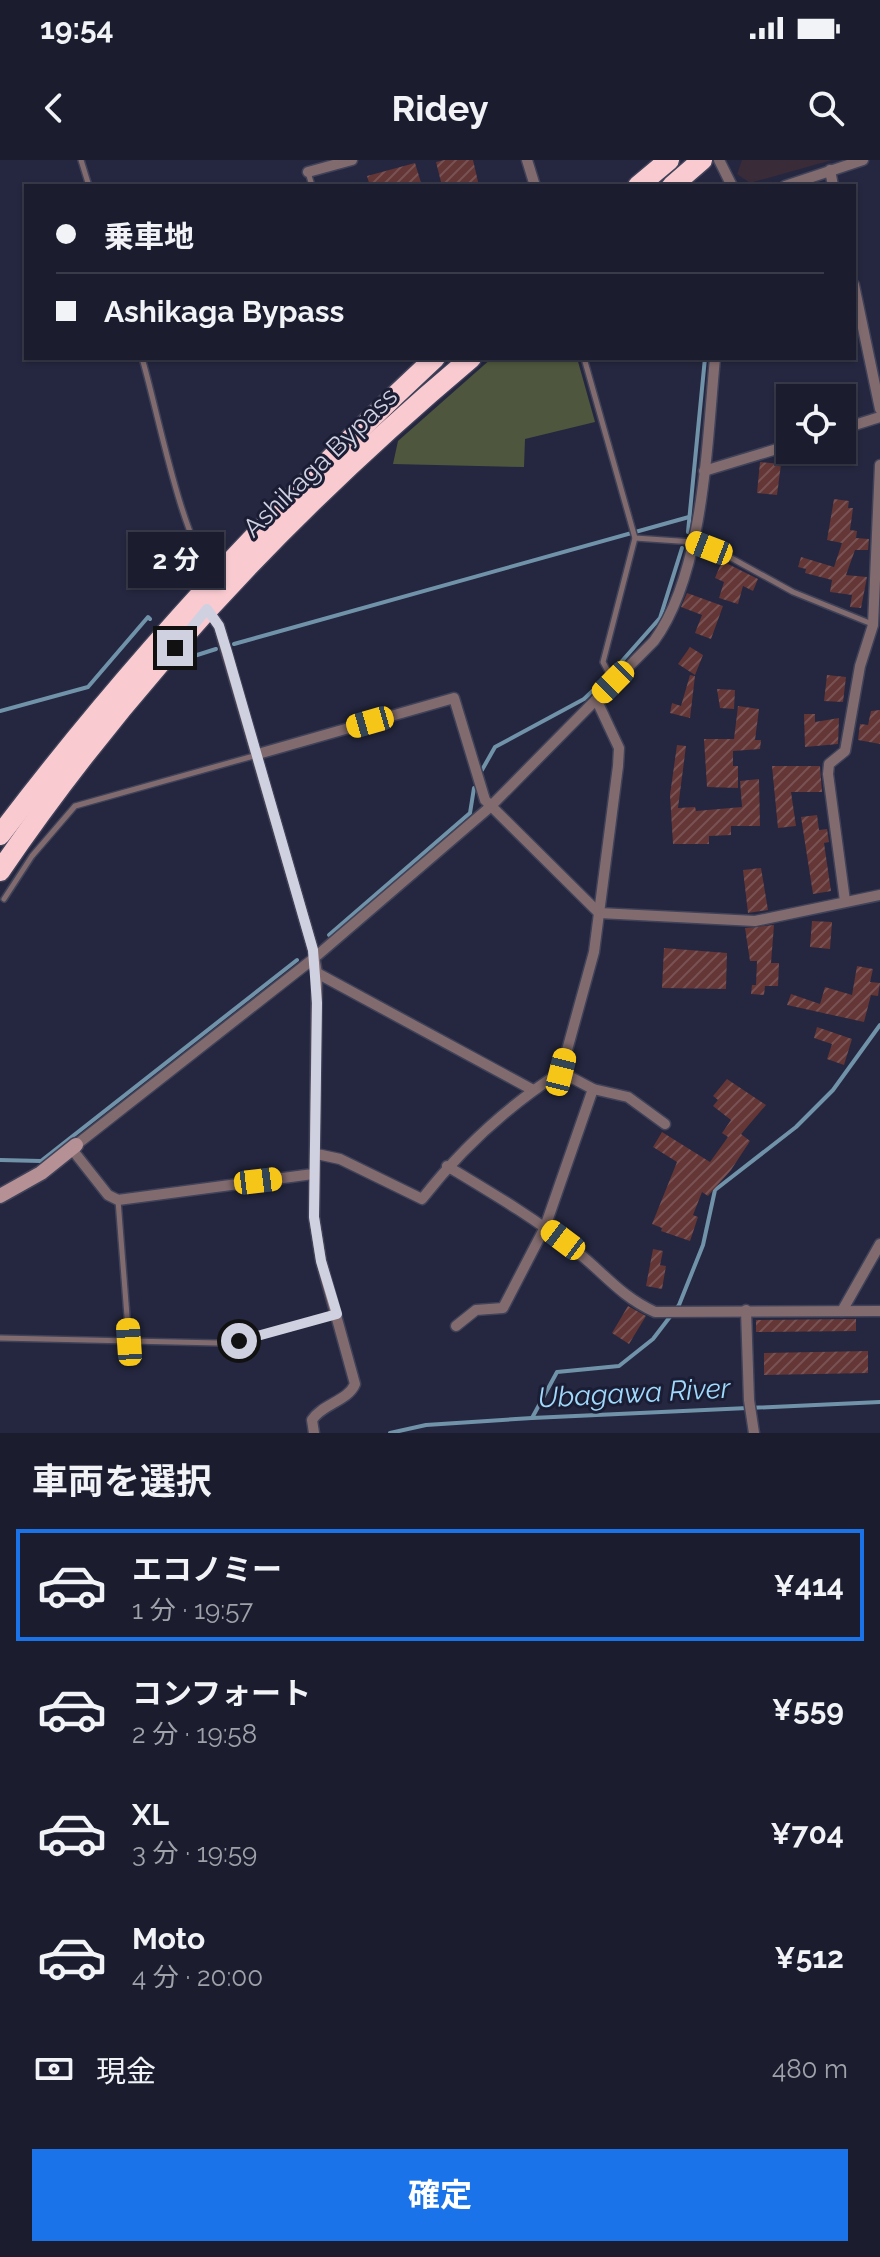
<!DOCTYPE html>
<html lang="ja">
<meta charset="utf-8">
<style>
:root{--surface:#1b1d2f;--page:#282a3b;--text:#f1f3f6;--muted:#a0a2aa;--line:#393b4b;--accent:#1a73e8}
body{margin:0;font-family:Raleway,"Noto Sans JP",sans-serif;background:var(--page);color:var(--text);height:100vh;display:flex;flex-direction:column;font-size:30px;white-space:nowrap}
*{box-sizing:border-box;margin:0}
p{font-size:26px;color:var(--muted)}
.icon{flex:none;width:44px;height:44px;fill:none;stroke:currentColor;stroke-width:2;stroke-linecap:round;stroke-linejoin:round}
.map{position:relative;height:1273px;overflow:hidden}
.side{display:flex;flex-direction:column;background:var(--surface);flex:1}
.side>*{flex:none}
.guide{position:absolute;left:24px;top:24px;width:832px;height:176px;border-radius:0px;box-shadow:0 2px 6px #0004,0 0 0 2px var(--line);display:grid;align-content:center;height:176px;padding:0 32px;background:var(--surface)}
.tools{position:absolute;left:776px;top:224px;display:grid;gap:16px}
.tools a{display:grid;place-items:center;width:80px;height:80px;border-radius:0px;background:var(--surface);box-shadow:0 2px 6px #0004,0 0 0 2px var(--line);font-size:40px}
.end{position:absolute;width:36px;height:36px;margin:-18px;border:10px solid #cfd1e1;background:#111;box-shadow:0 0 0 4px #111}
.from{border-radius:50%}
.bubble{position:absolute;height:56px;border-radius:0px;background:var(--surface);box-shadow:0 2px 6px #0004,0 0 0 2px var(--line);font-size:26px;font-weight:700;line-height:56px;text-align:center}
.car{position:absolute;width:24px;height:48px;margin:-24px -12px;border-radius:10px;box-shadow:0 0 6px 2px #0007;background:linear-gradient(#f5c518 24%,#345 0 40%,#f5c518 0 76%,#345 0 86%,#f5c518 0)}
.guide b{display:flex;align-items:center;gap:28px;height:76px;font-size:30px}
.guide b+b{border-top:2px solid var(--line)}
.guide i{width:20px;height:20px;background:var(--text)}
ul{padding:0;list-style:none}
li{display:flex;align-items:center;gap:24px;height:112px;margin:0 16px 12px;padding:0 16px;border:4px solid transparent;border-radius:0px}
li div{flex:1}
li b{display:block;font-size:30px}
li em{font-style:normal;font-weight:700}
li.current{border-color:var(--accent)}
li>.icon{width:72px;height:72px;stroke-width:1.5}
h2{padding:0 32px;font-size:36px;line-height:96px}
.pay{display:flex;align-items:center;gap:20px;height:88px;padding:0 32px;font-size:30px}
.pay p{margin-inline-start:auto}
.button{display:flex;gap:16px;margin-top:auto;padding:16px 32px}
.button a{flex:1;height:92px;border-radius:0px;background:var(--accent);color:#fff;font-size:32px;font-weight:700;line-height:92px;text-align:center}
.status{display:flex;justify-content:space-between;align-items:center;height:56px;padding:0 40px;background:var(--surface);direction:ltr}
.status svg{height:22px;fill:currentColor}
header{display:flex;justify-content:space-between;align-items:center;height:104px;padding:0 32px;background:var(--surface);font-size:36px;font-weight:700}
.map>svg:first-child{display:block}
.commercial{fill:#3a2b38}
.green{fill:#4e573d}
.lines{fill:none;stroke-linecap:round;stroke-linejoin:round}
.stream{stroke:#7093aa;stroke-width:4}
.building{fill:url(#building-hatch)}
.lane-casing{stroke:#3f4259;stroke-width:8}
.street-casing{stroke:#3f4259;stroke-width:13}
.secondary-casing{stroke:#3f4259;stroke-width:17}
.highway-casing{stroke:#3f4259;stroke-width:23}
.lane{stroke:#826b6e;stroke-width:5}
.street{stroke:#826b6e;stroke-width:10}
.secondary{stroke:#b59195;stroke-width:14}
.highway{stroke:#f9cbd1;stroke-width:20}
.route{stroke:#cfd1e1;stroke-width:10}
.labels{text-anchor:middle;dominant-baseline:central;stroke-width:6;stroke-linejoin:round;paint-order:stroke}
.street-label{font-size:26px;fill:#cfd1e1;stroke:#1b1d35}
.water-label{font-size:28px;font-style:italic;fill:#9fdafc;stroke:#1b1d35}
</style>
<div class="status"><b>19:54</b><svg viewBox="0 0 49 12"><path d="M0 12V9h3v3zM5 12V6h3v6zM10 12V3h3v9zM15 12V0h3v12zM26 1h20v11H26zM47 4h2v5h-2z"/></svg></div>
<header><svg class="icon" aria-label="back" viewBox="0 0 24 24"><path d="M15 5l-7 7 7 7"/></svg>Ridey<svg class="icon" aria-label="search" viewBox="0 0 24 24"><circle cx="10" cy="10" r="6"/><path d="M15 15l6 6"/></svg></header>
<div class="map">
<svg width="880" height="1273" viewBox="0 0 880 1273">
<defs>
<pattern id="building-hatch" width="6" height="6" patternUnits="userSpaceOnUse" patternTransform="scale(2)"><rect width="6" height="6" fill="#643636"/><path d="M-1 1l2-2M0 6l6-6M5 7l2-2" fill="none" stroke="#795253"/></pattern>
</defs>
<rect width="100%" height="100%" fill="#24273f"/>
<!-- commercial -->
<path class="commercial" d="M742,0H832L750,23L737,14Z"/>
<!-- green -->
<path class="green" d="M492,198H577L595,262L525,279L524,307L393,304L398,281Z"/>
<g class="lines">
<!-- stream -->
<g class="stream">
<path d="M688,372L705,198"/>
<path d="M234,484L689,357"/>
<path d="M190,493L194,496L216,489"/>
<path d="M614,510L660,458L682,388"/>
<path d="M0,551L88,527L148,457L150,459"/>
<path d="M482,610L495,587L584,539L604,520"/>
<path d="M329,775L470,653L474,628"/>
<path d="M0,1000L41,1001L297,800"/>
<path d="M532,1258L557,1212L619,1206L653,1179L679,1145L703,1085L715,1030L796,967L833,930L880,865"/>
<path d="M390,1273L426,1265L532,1258L880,1242"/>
</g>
</g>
<!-- building -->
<g class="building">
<path d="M444,0H473L479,26H442L436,2Z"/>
<path d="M415,3L422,26H370L367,16Z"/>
<path d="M760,302L781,304L777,335L757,333Z"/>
<path d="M834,339L849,341L848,348H853L850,370L857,371L856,378L869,379L868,390H855L846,415L867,417L861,448L850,447L852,435L830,432L832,420L805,413L806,409L798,407L801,397L834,407L842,383L827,380Z"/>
<path d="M722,401L758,419L753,431L743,426L738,444L719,438L724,422L715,418Z"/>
<path d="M687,433L723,446L711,479L695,473L702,455L681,447Z"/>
<path d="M690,487L703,495L695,515L678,504Z"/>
<path d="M690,515L695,516L690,558L670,553L672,543L681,546Z"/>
<path d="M827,515L846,517L843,542L824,541Z"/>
<path d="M717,529L735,530L734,549L720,548Z"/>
<path d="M738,546L759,549L755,580H761L760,589L733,591V606H738V628L707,627L704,579H734Z"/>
<path d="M880,550V584L858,580L860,564L868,565L871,551Z"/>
<path d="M804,554H815V562L839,558L838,584L805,587Z"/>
<path d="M677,585L686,586L678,648L695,647L696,651L742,647L740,621L759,619L760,666H731V675L709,676V684H673L670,635Z"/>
<path d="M772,606H820L822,632H791L796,666L778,668Z"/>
<path d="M817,655L819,670L827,669L829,682L824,683L831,731L813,734L801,657Z"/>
<path d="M761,708L768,750L748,753L743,710Z"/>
<path d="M812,761L832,762L830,789L810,787Z"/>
<path d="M774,765L771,803H779L778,826H765L764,835L751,834L752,825H756L757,801H750L745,768Z"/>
<path d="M664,788L727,793L726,829L662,828Z"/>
<path d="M857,806L873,809L870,822L880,823L878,836L871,835L864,862L787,845L791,834L820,844L825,827L852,835Z"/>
<path d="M817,867L852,879L844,905L827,899L832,884L814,878Z"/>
<path d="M727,919L766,945L741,974L750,981L731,1010L708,1036L702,1032L693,1055L698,1057L690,1081L661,1071L662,1068L652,1064L677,1002L653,987L662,972L710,1002L728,977L722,973L731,960L713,946L718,940L713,936Z"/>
<path d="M653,1089L663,1091L660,1105L666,1106L662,1129L646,1126Z"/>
<path d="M628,1146L646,1156L629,1184L612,1173Z"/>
<path d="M856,1159V1171L756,1172V1160Z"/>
<path d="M868,1191V1213L764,1215V1193Z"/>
</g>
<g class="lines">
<defs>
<g id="lane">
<path d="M81,0L89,26"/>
<path d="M308,12L312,26"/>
<path d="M142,198C158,252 180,373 211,413"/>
<path d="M584,198L635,378L603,502L613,521"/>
<path d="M635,378L693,382L724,394L793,432L872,464"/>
<path d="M4,739L32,696L75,646L257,595"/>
<path d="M118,1040L129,1182"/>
<path d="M0,1178L218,1183L252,1178L336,1154"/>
</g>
<g id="street">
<path d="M527,0L535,26"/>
<path d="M719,0L732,26"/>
<path d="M830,10L833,26"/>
<path d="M308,12L352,0"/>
<path d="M785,26L863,0"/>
<path d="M854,125L880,249"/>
<path d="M842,269L880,257"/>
<path d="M704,311L790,285"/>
<path d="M207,449L219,466L313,790L317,813L314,1057L321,1101L355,1224C348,1241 322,1244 312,1260L314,1273"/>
<path d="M258,594L454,538L485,640L599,753L755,761L880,735"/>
<path d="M845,741L828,614L829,604L845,591L860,506L873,465L880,305"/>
<path d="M317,813L533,930"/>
<path d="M593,929L628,937L665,964"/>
<path d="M76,985L313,799L490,647L654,481C704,413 707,281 715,198"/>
<path d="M71,988L108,1035L118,1040L313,1014"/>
<path d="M317,994L340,999L422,1039C462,988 506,947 561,912L594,792L618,606L619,588L596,539"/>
<path d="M447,1006C490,1032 533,1057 572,1088C603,1111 618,1135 655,1152L880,1151"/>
<path d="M746,1150L749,1240L754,1273"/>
<path d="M842,1151L880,1084"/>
<path d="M456,1166L476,1150L503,1148L545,1067L593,929L561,912"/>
</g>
<path id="secondary" d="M0,1036L41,1013L76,985"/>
<g id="highway">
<path d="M638,26L669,0"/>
<path d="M672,26L702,0"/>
<path d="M0,675C131,502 276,346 435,198"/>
<path d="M0,711C131,519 294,347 471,198"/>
</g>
</defs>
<!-- lane casing -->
<use href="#lane" class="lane-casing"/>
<!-- street casing -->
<use href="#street" class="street-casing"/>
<!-- secondary casing -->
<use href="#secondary" class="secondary-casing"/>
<!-- highway casing -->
<use href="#highway" class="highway-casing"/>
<!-- lane -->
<use href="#lane" class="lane"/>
<!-- street -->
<use href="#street" class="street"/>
<!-- secondary -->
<use href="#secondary" class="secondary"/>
<!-- highway -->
<use href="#highway" class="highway"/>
</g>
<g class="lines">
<!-- route -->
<path class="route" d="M175,488L207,449L219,466L227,492L313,790L317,843L314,1057L321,1101L337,1154L239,1181"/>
</g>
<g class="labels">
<!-- street labels -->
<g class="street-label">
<text transform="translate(320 302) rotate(-44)">Ashikaga Bypass</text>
</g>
<!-- water labels -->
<g class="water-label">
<text transform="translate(634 1233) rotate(-3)">Ubagawa River</text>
</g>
</g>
</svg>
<div class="tools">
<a><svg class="icon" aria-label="locate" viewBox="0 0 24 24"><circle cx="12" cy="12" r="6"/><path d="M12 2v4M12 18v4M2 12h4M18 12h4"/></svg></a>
</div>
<i class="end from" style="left:239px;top:1181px"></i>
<i class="end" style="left:175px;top:488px"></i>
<div class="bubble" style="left:128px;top:372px;width:96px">2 分</div>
<i class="car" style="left:709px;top:388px;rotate:291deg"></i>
<i class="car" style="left:613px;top:522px;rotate:225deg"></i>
<i class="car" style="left:370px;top:562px;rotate:254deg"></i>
<i class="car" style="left:561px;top:912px;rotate:14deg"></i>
<i class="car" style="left:258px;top:1021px;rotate:83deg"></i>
<i class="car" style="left:563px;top:1080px;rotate:307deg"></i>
<i class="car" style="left:129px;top:1182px;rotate:356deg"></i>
<div class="guide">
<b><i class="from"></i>乗車地</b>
<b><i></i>Ashikaga Bypass</b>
</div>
</div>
<section class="side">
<h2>車両を選択</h2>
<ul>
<li class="current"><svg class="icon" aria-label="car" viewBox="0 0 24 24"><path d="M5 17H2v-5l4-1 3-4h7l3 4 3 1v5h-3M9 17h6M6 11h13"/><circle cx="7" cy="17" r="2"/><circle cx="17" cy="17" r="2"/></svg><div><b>エコノミー</b><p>1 分 · 19:57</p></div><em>¥414</em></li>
<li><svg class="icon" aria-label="car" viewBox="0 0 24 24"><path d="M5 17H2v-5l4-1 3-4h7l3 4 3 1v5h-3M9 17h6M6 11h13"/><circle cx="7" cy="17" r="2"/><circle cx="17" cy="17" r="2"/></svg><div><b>コンフォート</b><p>2 分 · 19:58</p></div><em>¥559</em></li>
<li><svg class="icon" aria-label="car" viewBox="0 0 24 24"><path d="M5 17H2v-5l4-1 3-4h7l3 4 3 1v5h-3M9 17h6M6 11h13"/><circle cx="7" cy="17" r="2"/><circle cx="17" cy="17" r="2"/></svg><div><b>XL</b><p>3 分 · 19:59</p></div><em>¥704</em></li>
<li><svg class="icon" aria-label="car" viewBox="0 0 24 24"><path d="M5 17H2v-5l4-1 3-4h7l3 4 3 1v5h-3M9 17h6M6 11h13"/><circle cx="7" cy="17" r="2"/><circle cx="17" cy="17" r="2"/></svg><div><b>Moto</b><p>4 分 · 20:00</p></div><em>¥512</em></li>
</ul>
<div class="pay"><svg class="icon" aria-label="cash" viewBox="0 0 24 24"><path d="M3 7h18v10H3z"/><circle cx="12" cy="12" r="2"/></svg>現金<p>480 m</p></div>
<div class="button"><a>確定</a></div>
</section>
